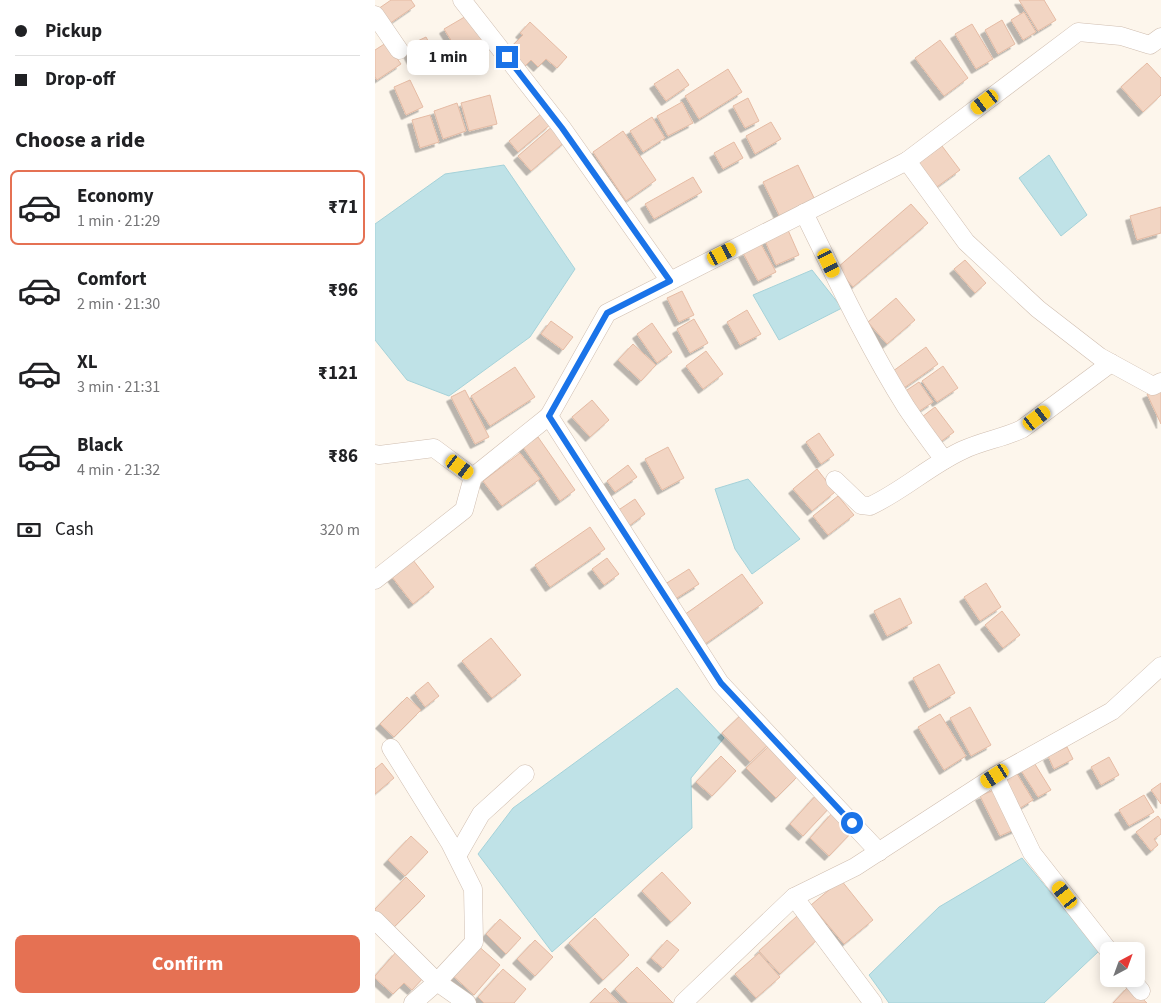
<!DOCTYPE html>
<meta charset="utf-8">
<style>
:root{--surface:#fff;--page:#f2f2f2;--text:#202124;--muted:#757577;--line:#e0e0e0;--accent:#e57153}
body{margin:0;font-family:"Source Sans 3",sans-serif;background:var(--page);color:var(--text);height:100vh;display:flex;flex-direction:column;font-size:19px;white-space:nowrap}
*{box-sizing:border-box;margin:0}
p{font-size:16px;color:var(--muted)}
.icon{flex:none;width:28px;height:28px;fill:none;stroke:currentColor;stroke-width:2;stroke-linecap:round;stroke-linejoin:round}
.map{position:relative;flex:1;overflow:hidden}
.panel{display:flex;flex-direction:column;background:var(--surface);width:375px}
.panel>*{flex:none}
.banner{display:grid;align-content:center;height:110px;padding:0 15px;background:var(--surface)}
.needle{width:32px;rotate:41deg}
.fabs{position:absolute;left:725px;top:942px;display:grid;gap:10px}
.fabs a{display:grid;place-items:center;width:45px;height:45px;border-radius:8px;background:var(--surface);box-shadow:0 2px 12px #0003;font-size:25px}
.end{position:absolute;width:22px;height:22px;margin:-11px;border:6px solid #1a73e8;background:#fff;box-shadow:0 0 0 2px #fff}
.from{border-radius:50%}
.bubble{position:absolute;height:35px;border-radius:8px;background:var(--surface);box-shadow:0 2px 12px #0003;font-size:16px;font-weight:700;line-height:35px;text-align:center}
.car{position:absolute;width:15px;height:30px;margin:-15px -8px;border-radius:6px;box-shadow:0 0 4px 1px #0007;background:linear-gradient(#f5c518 24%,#345 0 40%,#f5c518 0 76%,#345 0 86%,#f5c518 0)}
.banner b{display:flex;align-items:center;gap:18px;height:48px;font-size:19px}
.banner b+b{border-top:1px solid var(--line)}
.banner i{width:12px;height:12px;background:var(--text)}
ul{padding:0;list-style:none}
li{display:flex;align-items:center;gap:15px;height:75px;margin:0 10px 8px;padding:0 5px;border:2px solid transparent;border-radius:8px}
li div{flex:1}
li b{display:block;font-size:19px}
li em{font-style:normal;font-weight:700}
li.active{border-color:var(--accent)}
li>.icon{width:45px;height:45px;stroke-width:1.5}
h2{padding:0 15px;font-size:22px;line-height:60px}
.pay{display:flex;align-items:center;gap:12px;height:55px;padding:0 15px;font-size:19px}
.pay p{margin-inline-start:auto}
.button{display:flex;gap:10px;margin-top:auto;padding:10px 15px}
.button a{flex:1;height:58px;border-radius:8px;background:var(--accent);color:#fff;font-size:20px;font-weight:700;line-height:58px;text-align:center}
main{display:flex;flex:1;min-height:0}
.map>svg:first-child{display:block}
.water{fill:#bfe2e7;stroke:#a5d2d9}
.building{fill:#f2d5c3;stroke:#e5bba4;filter:url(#shadow)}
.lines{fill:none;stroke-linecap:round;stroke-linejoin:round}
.street-casing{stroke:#d0beb0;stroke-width:19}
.street{stroke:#fff;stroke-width:18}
.route{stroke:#1a73e8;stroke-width:6}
</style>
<main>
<section class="panel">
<div class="banner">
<b><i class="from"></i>Pickup</b>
<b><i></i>Drop-off</b>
</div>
<h2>Choose a ride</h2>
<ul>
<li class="active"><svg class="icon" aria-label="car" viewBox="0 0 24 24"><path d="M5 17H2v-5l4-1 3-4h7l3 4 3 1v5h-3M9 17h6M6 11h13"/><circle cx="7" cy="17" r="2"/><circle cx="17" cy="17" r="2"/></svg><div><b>Economy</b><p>1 min · 21:29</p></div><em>₹71</em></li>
<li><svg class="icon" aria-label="car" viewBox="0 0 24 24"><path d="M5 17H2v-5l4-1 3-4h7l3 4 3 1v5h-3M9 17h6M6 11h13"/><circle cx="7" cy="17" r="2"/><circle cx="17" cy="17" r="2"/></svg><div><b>Comfort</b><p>2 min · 21:30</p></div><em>₹96</em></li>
<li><svg class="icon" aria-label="car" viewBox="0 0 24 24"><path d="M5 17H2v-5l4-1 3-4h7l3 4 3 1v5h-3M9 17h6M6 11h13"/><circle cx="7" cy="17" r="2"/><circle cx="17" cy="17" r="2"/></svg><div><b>XL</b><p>3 min · 21:31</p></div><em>₹121</em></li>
<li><svg class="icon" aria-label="car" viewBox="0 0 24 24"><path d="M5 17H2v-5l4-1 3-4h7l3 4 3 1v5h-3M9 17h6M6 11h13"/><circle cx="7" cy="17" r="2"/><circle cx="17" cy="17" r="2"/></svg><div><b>Black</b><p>4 min · 21:32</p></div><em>₹86</em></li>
</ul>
<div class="pay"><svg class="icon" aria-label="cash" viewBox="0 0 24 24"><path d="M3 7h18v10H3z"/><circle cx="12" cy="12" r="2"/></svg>Cash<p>320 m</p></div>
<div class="button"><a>Confirm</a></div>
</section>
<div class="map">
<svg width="786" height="1003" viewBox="0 0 786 1003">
<defs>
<filter id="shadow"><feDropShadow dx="-4.5" dy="4.5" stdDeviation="0" flood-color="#0004"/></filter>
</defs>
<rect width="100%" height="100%" fill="#fdf6ec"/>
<!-- water -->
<g class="water">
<path d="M674,155L712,215L686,236L644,178Z"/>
<path d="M129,165L200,269L155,337L74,396L32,380L0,340V224L70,174Z"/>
<path d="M437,270L467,308L404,340L378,295Z"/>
<path d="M373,479L425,539L377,574L360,549L340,489Z"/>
<path d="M302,688L349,738L316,778L317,828L177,952L103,854L138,808Z"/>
<path d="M647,858L724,951L669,1003H514L494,975L564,907Z"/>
</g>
<!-- building -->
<g class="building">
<path d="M16,0H36L40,6L14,24L3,9Z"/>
<path d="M644,0H669L681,20L663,31Z"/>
<path d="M649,12L661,32L648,40L636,20Z"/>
<path d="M93,15L114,48L90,63L69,29Z"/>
<path d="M627,20L640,44L623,54L610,30Z"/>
<path d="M155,22L192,57L182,68L171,59L163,67L156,60L149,67L132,51L148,35L145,33Z"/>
<path d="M597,24L618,59L601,69L580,34Z"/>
<path d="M51,37L58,50L37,60L30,47Z"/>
<path d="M565,40L593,78L569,96L540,58Z"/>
<path d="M11,43L26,64L2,80L0,77V50Z"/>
<path d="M772,63L786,78V95L768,112L746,87Z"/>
<path d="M303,69L314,85L291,101L279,84Z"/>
<path d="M353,69L367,92L324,119L310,96Z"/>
<path d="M35,80L48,107L31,115L19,87Z"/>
<path d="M115,95L122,124L94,131L86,103Z"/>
<path d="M373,98L384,121L370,128L358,106Z"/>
<path d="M307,102L318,123L293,136L282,116Z"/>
<path d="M82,103L91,131L68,139L59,111Z"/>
<path d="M167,113L176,124L143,152L134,141Z"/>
<path d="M55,115L64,142L45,148L37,120Z"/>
<path d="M277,117L290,138L268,152L255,131Z"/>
<path d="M396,122L406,139L380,154L371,136Z"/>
<path d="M179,125L192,140L156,171L143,156Z"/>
<path d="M248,131L281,180L251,201L218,152Z"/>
<path d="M359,142L368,158L348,169L339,153Z"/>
<path d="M567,146L585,170L559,189L541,165Z"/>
<path d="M423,165L441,202L406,219L388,182Z"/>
<path d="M318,177L327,192L279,219L270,204Z"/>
<path d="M536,204L553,223L478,287L462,268Z"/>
<path d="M786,207V233L762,240L755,216Z"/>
<path d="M413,230L424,255L401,265L390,241Z"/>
<path d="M386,244L401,272L383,281L368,253Z"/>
<path d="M590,260L611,283L600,293L579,269Z"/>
<path d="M307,291L319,315L304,322L292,298Z"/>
<path d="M521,298L540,320L512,344L493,322Z"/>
<path d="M372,310L386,334L365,345L352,322Z"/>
<path d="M319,319L333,343L315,353L302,329Z"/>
<path d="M176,321L198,337L188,350L166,334Z"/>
<path d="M277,323L297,352L282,363L262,334Z"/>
<path d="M258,344L281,365L266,381L243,360Z"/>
<path d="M551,347L563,364L526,390L514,374Z"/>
<path d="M331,351L348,374L328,389L311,366Z"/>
<path d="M568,366L583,388L562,402L547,381Z"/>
<path d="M140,367L160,397L115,426L96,396Z"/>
<path d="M544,382L558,402L543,412L529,392Z"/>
<path d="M786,388V424L772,394Z"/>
<path d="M90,390L114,437L100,444L76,397Z"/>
<path d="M217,400L234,420L215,437L197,417Z"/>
<path d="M560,407L579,432L561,445L543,420Z"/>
<path d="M444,433L459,455L446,464L431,442Z"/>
<path d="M163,437L200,490L185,501L148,447Z"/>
<path d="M293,447L309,478L287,490L270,459Z"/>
<path d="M145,453L165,479L127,506L108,481Z"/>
<path d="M253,465L262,477L240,492L232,481Z"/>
<path d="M442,469L460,492L437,511L418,489Z"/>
<path d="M463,496L479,515L453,535L438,516Z"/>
<path d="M260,499L270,514L250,529L239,513Z"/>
<path d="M215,527L230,549L175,587L160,565Z"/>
<path d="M232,558L244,574L229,585L217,569Z"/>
<path d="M38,560L59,587L38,604L17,577Z"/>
<path d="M314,569L324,584L297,601L287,586Z"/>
<path d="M367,574L388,603L330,644L309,615Z"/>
<path d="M611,583L626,607L605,621L589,597Z"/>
<path d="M525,598L537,623L512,636L499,611Z"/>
<path d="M627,611L645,635L628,648L610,625Z"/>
<path d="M116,638L146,675L117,698L87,661Z"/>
<path d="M564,664L580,693L554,708L538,678Z"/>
<path d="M53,682L64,696L50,707L40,693Z"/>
<path d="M32,697L46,710L19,737L5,724Z"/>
<path d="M595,707L616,745L596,756L575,718Z"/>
<path d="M370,711L398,740L375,762L347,733Z"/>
<path d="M565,714L591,756L569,770L543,727Z"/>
<path d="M395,745L424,775L401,798L371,768Z"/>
<path d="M692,747L698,759L679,769L673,756Z"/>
<path d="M346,756L361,771L337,796L321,782Z"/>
<path d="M734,757L744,775L726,785L716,767Z"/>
<path d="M658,761L676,790L663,797L645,769Z"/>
<path d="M7,763L19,778L0,794V769Z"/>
<path d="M639,769L658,800L642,810L623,779Z"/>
<path d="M786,783V804L776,790Z"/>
<path d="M623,788L643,828L625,836L605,796Z"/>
<path d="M443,793L457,805L428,836L415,824Z"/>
<path d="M769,795L779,812L754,826L744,810Z"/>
<path d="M458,812L478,831L454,856L435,838Z"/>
<path d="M783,816L786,820V834L779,839L783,845L776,851L761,832Z"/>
<path d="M36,836L53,852L30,876L13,860Z"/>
<path d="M287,872L316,903L296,922L267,891Z"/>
<path d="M31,877L50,896L17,929L0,911V909Z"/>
<path d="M466,880L498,920L469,944L436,905Z"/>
<path d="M422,916L443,939L405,974L384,951Z"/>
<path d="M220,918L254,955L228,980L194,943Z"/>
<path d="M125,919L146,938L131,954L111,934Z"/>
<path d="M160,940L178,957L160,976L142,959Z"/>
<path d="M292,940L304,950L288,968L276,958Z"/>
<path d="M101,944L125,965L99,995L75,973Z"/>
<path d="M22,951L50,976L37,990L29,983L18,994L0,978V976Z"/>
<path d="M384,953L405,977L381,998L360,974Z"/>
<path d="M262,967L298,1003H253L240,989Z"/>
<path d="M128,969L151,989L139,1003H109L103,997Z"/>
<path d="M754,986L772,1003H738Z"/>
<path d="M230,988L244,1003H215Z"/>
</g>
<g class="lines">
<defs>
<g id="street">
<path d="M87,0L187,128L295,281"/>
<path d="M0,15L24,50"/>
<path d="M786,37L775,45L746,36L703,32L532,161L591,242L663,309L725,357L778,386L786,382"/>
<path d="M429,213C461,278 492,345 531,407C543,425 556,442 569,460"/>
<path d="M0,454L4,455L59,448L98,477"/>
<path d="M460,480L486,505L495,506C528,491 555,465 588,450C607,441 628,438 647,429L736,363"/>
<path d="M0,580L89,510L98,477L174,416"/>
<path d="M620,776L657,853L734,951"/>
<path d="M504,852L345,683L174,416L232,313L532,161"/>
<path d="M82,856L106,814L150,774"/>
<path d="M419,897L498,1003"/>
<path d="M0,920L62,982L99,942L98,889L75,843L16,748"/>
<path d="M756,979L766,991"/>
<path d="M38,1003L62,982L92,1003"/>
<path d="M308,1003L419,897L480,867L620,776L737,711L786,666"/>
</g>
</defs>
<!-- street casing -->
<use href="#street" class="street-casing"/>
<!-- street -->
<use href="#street" class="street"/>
</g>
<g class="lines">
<!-- route -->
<path class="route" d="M132,57L187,128L295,281L232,313L174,416L346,683L477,823"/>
</g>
</svg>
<div class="fabs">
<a><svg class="needle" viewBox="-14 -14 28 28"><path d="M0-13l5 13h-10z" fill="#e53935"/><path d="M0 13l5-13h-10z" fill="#757577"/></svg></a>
</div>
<i class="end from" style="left:477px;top:823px"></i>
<i class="end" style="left:132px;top:57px"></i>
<div class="bubble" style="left:32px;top:40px;width:82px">1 min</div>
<i class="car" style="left:610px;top:102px;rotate:233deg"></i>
<i class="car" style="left:347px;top:254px;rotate:63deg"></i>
<i class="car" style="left:454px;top:263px;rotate:154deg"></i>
<i class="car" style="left:662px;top:418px;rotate:53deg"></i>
<i class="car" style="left:85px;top:467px;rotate:126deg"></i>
<i class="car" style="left:620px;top:776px;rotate:237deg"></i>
<i class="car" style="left:690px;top:895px;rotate:322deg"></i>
</div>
</main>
